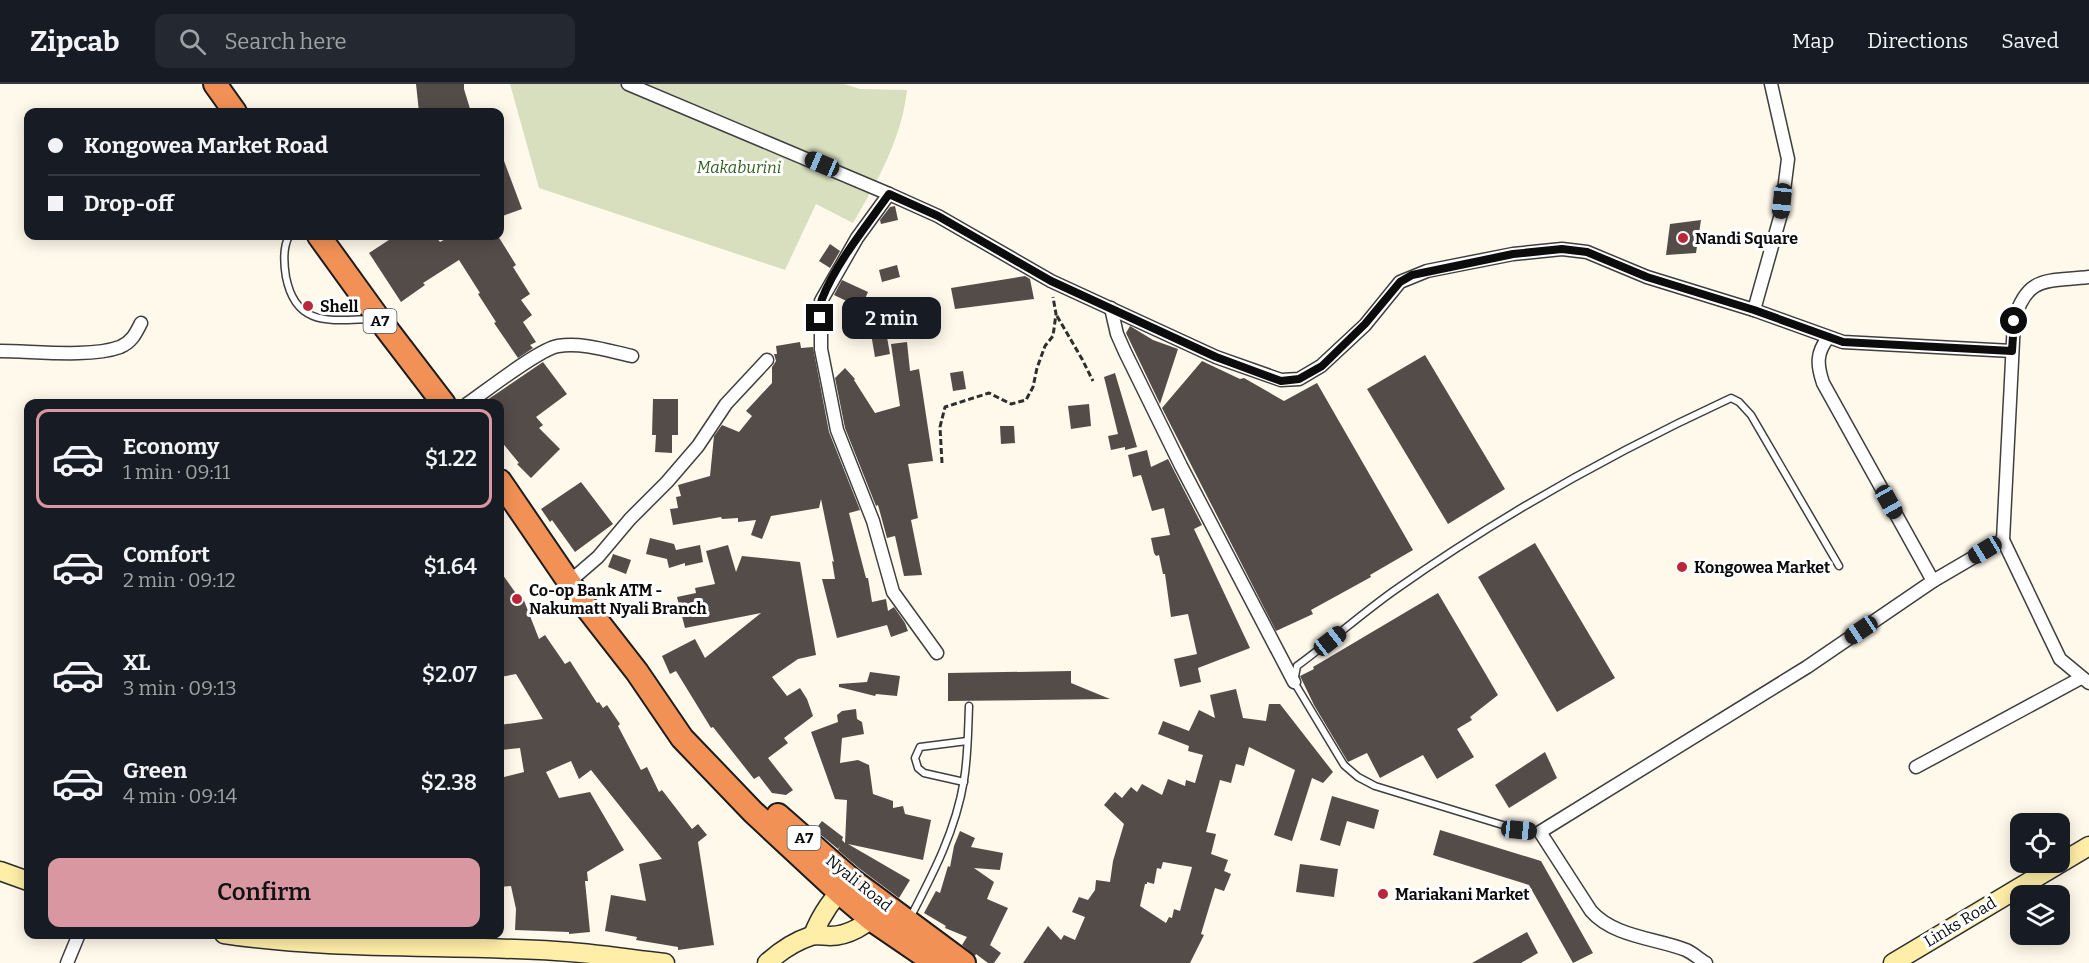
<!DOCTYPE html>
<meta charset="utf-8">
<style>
:root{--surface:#171b24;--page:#242831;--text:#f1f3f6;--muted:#9ea1a6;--line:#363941;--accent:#d897a1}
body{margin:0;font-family:Bitter,serif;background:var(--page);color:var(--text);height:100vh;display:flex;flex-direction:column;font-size:22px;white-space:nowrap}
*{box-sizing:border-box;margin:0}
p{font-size:20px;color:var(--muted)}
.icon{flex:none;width:33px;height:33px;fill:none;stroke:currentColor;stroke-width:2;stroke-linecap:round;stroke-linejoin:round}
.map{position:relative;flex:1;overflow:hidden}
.sheet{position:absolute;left:24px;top:315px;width:480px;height:540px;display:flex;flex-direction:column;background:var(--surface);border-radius:12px;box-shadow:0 3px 15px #0003}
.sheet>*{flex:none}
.top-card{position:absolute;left:24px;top:24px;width:480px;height:132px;border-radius:12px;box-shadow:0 3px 15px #0003;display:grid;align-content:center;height:132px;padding:0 24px;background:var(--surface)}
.tools{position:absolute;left:2010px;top:729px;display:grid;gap:12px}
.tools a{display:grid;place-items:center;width:60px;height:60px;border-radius:12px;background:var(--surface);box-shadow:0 3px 15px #0003;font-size:30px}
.end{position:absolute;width:27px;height:27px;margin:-14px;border:8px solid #0c0c0c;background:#fff;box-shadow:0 0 0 3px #fff}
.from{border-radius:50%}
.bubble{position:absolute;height:42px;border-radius:12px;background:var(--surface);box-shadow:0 3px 15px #0003;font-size:20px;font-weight:600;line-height:42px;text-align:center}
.car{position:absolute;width:18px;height:36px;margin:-18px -9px;border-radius:8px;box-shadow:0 0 4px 2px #0007;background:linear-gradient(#222 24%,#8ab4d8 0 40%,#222 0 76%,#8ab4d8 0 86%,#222 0)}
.top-card b{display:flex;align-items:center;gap:21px;height:57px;font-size:22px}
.top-card b+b{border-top:2px solid var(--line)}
.top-card i{width:15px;height:15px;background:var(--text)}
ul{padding:10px 0 0;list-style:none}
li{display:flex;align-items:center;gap:18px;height:99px;margin:0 12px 9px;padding:0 12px;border:3px solid transparent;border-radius:12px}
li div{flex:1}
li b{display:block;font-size:22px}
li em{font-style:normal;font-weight:600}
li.current{border-color:var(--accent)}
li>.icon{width:54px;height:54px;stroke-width:1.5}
.button{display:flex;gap:12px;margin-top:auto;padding:12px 24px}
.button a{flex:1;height:69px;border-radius:12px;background:var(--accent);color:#111;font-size:24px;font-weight:600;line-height:69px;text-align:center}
header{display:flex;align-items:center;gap:36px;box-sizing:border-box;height:84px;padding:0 30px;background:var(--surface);border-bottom:2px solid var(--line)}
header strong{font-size:28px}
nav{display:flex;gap:33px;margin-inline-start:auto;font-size:21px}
.search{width:420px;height:54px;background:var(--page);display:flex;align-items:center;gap:15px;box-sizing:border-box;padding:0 21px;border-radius:12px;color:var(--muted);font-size:22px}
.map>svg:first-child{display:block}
.cemetery{fill:#d7dfbe}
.building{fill:#544c49;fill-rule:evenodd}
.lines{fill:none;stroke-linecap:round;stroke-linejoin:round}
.lane-casing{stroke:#3f3f3f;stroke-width:9}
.street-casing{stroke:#3f3f3f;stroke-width:15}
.secondary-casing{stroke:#2e2e2e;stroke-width:21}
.highway-casing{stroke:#1d1d1d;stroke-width:26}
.path{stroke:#2e2e2e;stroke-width:3;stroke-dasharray:6 3;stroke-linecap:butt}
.lane{stroke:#fff;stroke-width:6}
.street{stroke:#fff;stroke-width:12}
.secondary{stroke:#feeea7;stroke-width:18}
.highway{stroke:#f29156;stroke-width:22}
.route{stroke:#0c0c0c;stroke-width:8}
.poi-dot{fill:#b92739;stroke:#fff;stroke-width:2}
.labels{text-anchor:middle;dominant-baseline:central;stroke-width:6;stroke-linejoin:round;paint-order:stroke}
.shield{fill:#fff;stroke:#555;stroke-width:1.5}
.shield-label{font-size:15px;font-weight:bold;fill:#0c0c0c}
.park-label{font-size:16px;font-style:italic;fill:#31621e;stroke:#fff}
.poi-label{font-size:16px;font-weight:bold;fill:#0c0c0c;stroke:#fff;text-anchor:start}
.street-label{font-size:16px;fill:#0c0c0c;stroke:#fff}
</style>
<header>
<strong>Zipcab</strong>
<div class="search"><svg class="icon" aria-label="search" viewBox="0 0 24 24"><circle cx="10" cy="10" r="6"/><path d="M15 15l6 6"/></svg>Search here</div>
<nav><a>Map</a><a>Directions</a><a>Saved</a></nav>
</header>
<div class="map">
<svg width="2089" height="879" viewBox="0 0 2089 879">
<rect width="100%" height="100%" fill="#fff9eb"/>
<!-- cemetery -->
<path class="cemetery" d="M510,0H844L860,5L907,6C902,54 877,98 853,139L816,120L785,186L539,104Z"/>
<!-- building -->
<g class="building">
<path d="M416,0H464V5L471,28H419Z"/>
<path d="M501,69L522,125L500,133V70Z"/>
<path d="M895,122L898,136L881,140L880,136L890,123Z"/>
<path d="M1701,136L1696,169L1666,171L1670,140Z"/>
<path d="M395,152H435L440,158L451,152H498L516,181L513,183L530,210L521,216L532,231L523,238L536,258L530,261L533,264L518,274L494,239L496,238L478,210L480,209L459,176L423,199L425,201L401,218L369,169Z"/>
<path d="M830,160L840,167L830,184L819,177Z"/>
<path d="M897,181L900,193L882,198L879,186Z"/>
<path d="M1025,192L1030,195L1034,215L955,225L951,204Z"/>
<path d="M842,196L868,208L861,224L834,211Z"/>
<path d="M885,242L890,270L875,273L870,244Z"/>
<path d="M1130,242L1153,256L1178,265L1160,320L1126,249Z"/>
<path d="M800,258L801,264L813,263L829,348L860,426L849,429L866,494H868L872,518L886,515L888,527L894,523L905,539L908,547L891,553L887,541L837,554L822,495H835L832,477L834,478L821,415L819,424L771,432L762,455L751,451L756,436L738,438V434L722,435L721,433L673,441L670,425L678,424L676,413L681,412L678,401L710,392L714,352L722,341L739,348L752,332L746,327L772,299V283L776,277L774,270H777L776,262Z"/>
<path d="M907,258L910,287L919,285L933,377L908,380L918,434L911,436L922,491L904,492L895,452L887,454L878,421L876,422L845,344L835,294L845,284L855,295L854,296L875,329L900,322L891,260Z"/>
<path d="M1425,271L1505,405L1448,440L1367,305Z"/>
<path d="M1202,277L1240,295L1244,294L1284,317L1317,299L1413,466L1370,491L1371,493L1311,526L1313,530L1276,547L1162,324Z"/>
<path d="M543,278L567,310L536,333L543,341L539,344L560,365L531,394L517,380L519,379L500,356V320H489L487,316Z"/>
<path d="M963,287L966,305L953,307L950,289Z"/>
<path d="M1115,289L1137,363L1125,366V363L1111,366L1108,352L1118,350L1104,293Z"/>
<path d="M653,315H678V351H672V369L655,368L656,351H652Z"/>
<path d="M1089,320L1091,342L1071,345L1068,322Z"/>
<path d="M1000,342H1014L1015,359L1001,360Z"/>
<path d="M1147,366L1151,383L1168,375L1202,441L1194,445L1250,564L1198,584L1201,598L1180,603L1174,575L1197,570L1188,530L1171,533L1165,490H1163L1159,471L1156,472L1154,469L1151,454L1170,451L1164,424L1152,427L1141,391L1133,393L1128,371Z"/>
<path d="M581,398L613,440L575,468L552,436L550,438L541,425Z"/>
<path d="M650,454L674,460L676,466L700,461L703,478L685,482V479L669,484L667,475L646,470Z"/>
<path d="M1535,459L1615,594L1557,628L1478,493Z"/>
<path d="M728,461L736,488L742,472L800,478L816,571L798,575L772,593L787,612L800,604L807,615L813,632L784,654L788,659L768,674L793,706L786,711L772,709L759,692L754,695L713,643L711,644L676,587L670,590L662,572L695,555L705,574L761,529L685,544L677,513L696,509L695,504L715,500L706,467Z"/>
<path d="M613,470L631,476L626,490L608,483Z"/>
<path d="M500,487L520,515L523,514L539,555L545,551L565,580L570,577L597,619L599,618L603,624L607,621L620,640L618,642L641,686L647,683L659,708L662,706L692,745L698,740L707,751L698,758L714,861L678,866V863L636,856L637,853L605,847L611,811L646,817L639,780L662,775L591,686L579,695L571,677L546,688L559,714L590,708L624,766L587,788L588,797H585L590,848L569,850V848L515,846L516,825L511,802L500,803V694L524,688L520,664L502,666L500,641L543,635L516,590L500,593Z"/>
<path d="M1438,509L1498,611L1470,633L1472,636L1457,645L1474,673L1437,695L1423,671L1380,694L1367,669L1348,678L1314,621L1300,592L1314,585L1313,583Z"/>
<path d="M1071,587V599L1110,615L948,617V589Z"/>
<path d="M870,588L900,592L897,612L876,610L875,612L839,603V600L867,598Z"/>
<path d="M1236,605L1243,634L1266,637L1269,620H1280L1333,688L1323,699L1312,694L1292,757L1274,751L1295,686L1249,663L1244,682L1236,680L1231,699L1220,696L1206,748L1216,750L1211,770L1228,776L1224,787L1231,790L1224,807L1215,804L1201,850L1204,851L1190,879H1023L1048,842L1061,856L1064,851L1075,856L1085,833L1072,828L1079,813L1088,816L1095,806L1096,796L1110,798L1113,777L1124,740L1104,721L1115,708L1122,714L1131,703L1137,708L1142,700L1162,711L1168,695L1185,702L1186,696L1195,699L1203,671L1188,667L1189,662L1158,650L1163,637L1189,647L1199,626L1215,634L1210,611ZM1163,778L1192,783L1180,827L1174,825L1172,834L1169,833L1166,839L1140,822L1145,800H1147V798L1154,800L1157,784L1161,785Z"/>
<path d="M856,625L857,635L862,638L864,650L842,654L840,679L858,676L869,681L873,710L893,717V724L903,722L905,730L931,736L923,776L848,760L910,796L899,814L860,785L838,766L840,762L838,765L815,746L822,737L843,753L842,756L845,759L847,716L835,715L811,648L838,638L837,631L842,627Z"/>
<path d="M1545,668L1557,694L1509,724L1495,701Z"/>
<path d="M1332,712L1379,726L1374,745L1347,737L1340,762L1320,756Z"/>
<path d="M1440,746L1541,777L1593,869L1573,879L1529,801L1433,771Z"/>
<path d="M960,747L975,754L971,763L1003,769L1000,786L974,784L994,798L987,815L1008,824L990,861L1001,869L994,879H988L976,870L975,872L962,861L967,853L945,844L946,842L924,829L936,807L940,809L948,782L950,783L954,762Z"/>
<path d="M1300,780L1338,785L1334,813L1296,808Z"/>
<path d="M1527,848L1538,869L1521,879H1472Z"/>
</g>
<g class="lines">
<defs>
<g id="lane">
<path d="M289,152C283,163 284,181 286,193C296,244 331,236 372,235"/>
<path d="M964,698L924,689L918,684L915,674L920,663L967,657"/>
<path d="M1540,748L1519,746L1375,702L1358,693L1344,681L1294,598L1297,582C1330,558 1361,530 1395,506C1500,432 1614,368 1731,314L1739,318L1751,331L1839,482"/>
<path d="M910,834C933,790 956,746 964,696C968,672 968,647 969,622"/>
</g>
<g id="street">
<path d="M628,0L889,110L938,132L1051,197L1216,273L1281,296L1299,295L1321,282L1365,241L1400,198L1427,187L1513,170L1562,165L1587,168L1647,193L1754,226"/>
<path d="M1771,0L1788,75L1781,130L1754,226L1843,258L2012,267"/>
<path d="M889,110L857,154L821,217V265L837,346L873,437L893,508L937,569"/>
<path d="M2089,193C2048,198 2027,190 2014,237L2003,456L2060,575L2089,599"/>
<path d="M1111,224L1117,250L1125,268L1181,382L1294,598"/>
<path d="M1828,254C1816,269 1817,281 1823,299L1933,497"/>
<path d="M0,267C33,267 90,274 120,263C132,258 136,249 141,239"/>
<path d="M467,320C486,307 539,265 558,262C582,258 609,267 632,272"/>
<path d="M569,498L598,473L630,435L667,398L698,362L726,320L767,276"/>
<path d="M1916,683L2081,594"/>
<path d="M67,879L79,850"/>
<path d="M1706,879C1699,875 1693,869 1686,866C1655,854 1614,853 1591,827L1540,748L1807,583L1933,497L2003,456"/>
</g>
<g id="secondary">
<path d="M0,787L28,797"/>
<path d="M224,850C334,867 446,860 556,867C593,869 629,875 665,879"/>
<path d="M813,851C821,831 833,813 849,799"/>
<path d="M767,879C779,868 796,857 811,852C817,850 824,852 830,852C848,852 867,841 879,827"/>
<path d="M1893,879L2089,762"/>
</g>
<g id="highway">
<path d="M215,0L235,28"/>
<path d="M319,152L379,235L444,320"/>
<path d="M500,397L584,520L637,588L682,654L753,728L839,808L872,836L935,879"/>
<path d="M778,731L852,796L964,879"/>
</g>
</defs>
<!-- lane casing -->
<use href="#lane" class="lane-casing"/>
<!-- street casing -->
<use href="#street" class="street-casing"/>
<!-- secondary casing -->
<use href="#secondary" class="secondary-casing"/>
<!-- highway casing -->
<use href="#highway" class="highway-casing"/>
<!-- path -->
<g class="path">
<path d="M1057,232L1082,275L1093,297"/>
<path d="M942,379L940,343L945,323L989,309L1011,320L1026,316L1033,303L1037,284L1045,262L1053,252L1056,230L1053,213"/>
</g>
<!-- lane -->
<use href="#lane" class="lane"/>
<!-- street -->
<use href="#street" class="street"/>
<!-- secondary -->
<use href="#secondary" class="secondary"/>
<!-- highway -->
<use href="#highway" class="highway"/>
</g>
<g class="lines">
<!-- route -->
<path class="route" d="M820,234C820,227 820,220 822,215C836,179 867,141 889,110L938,132L1051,197L1216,273L1281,297L1299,295L1322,282L1365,240L1400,198L1412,191L1513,170L1562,165L1587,168L1647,193L1754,226L1843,258L2012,267L2014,237"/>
</g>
<!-- markers -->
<g class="poi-dot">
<circle cx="1683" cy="154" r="6"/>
<circle cx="308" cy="222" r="6"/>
<circle cx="1682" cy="483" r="6"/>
<circle cx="517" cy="515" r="6"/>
<circle cx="1383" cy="810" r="6"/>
</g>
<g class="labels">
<!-- shield labels -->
<g class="shield">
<rect x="363.5" y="225" width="33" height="24" rx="4.5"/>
<rect x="787.5" y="742" width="33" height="24" rx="4.5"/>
</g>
<g class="shield-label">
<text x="380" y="237">A7</text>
<text x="804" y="754">A7</text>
</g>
<!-- park labels -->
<g class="park-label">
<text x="739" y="83">Makaburini</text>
</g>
<!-- poi labels -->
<g class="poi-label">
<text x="1695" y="154">Nandi Square</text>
<text x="320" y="222">Shell</text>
<text x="1694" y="483">Kongowea Market</text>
<text x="529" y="506">Co-op Bank ATM -<tspan x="529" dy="18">Nakumatt Nyali Branch</tspan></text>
<text x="1395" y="810">Mariakani Market</text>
</g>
<!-- street labels -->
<g class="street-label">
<text transform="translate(859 799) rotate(39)">Nyali Road</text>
<text transform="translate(1960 838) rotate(-31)">Links Road</text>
</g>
</g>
</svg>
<div class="tools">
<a><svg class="icon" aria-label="locate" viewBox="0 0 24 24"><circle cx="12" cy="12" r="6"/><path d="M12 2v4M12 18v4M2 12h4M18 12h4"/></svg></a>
<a><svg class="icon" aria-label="layers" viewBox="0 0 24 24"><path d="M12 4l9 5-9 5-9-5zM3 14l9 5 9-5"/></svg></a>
</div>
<i class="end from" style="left:2014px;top:237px"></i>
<i class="end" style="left:820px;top:234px"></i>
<div class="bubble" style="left:842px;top:213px;width:99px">2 min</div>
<i class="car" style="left:822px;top:80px;rotate:293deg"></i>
<i class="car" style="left:1782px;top:117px;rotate:186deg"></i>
<i class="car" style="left:1889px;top:418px;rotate:151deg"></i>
<i class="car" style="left:1985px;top:466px;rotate:239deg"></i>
<i class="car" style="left:1861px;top:546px;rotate:236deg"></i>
<i class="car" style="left:1330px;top:557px;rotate:52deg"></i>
<i class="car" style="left:1519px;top:746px;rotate:96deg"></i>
<div class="top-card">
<b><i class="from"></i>Kongowea Market Road</b>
<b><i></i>Drop-off</b>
</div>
<section class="sheet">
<ul>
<li class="current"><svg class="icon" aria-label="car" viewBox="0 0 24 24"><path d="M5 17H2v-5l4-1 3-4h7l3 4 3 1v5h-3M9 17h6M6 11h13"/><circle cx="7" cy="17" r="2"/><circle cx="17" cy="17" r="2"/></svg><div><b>Economy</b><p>1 min · 09:11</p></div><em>$1.22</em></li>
<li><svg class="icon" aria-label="car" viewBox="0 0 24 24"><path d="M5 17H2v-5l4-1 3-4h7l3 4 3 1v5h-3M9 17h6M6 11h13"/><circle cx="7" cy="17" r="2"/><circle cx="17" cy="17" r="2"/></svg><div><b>Comfort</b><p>2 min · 09:12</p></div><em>$1.64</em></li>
<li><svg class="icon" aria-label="car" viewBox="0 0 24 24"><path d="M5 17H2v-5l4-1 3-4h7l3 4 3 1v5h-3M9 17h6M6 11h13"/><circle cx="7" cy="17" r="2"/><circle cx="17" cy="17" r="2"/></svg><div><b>XL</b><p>3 min · 09:13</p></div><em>$2.07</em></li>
<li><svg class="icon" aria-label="car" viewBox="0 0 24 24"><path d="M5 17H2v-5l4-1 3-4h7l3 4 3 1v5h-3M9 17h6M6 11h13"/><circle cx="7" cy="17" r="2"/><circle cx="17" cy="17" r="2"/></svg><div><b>Green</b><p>4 min · 09:14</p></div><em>$2.38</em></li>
</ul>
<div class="button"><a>Confirm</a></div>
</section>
</div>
